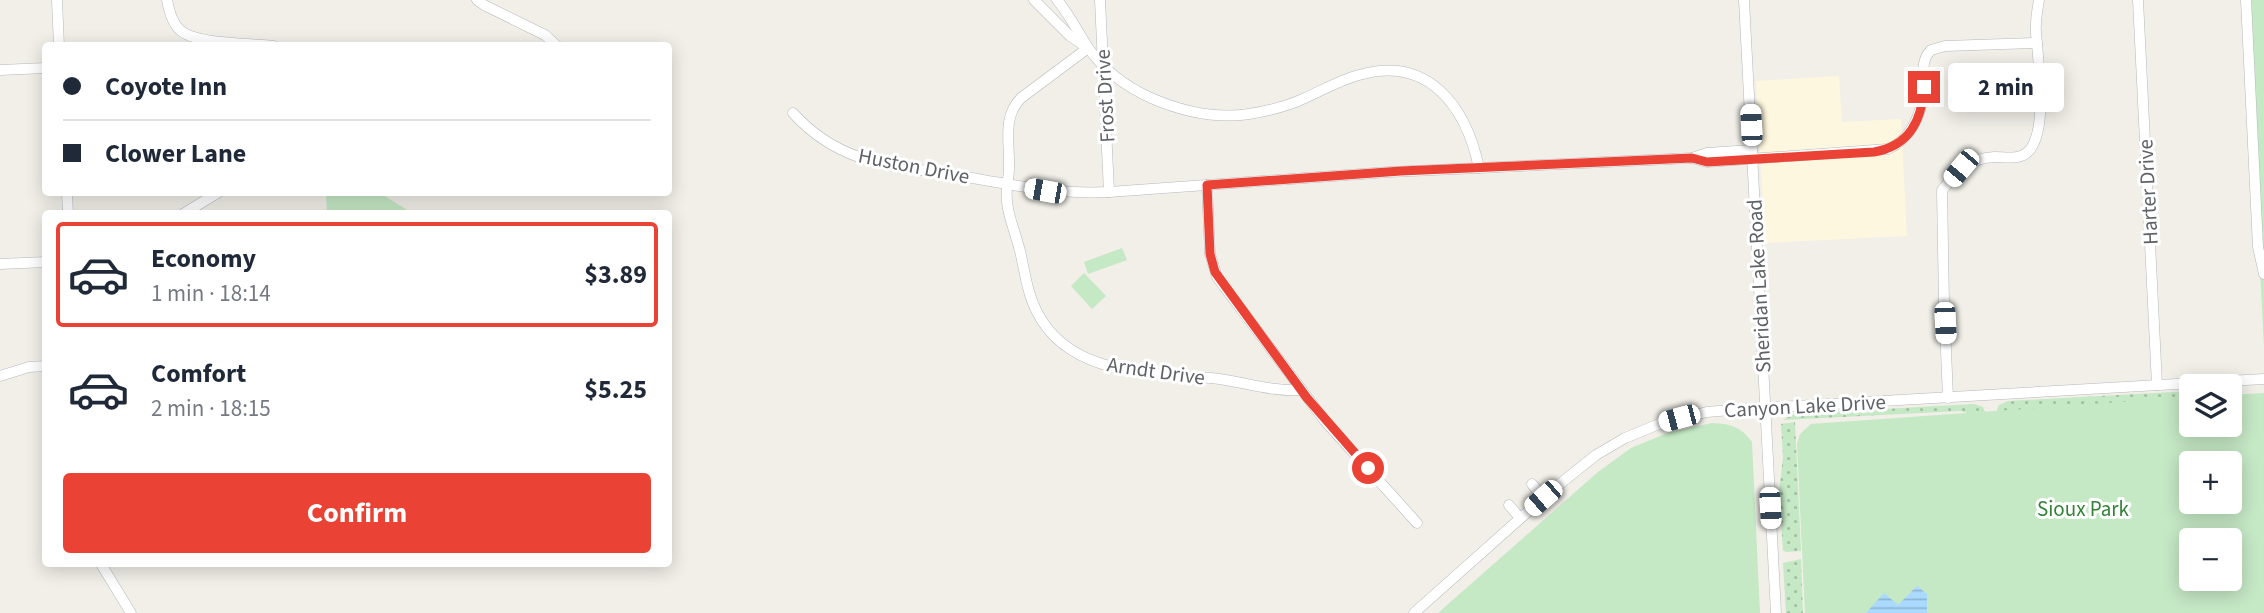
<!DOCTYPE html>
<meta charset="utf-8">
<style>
:root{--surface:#fff;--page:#f6f6f7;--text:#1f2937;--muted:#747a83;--line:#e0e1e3;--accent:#ea4335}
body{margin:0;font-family:"Source Sans 3",sans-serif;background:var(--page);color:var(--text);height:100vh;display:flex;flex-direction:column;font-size:26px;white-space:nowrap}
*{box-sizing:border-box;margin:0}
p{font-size:23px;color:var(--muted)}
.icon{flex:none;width:38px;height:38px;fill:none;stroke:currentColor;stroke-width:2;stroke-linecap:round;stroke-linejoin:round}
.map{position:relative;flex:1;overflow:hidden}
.details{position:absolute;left:42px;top:210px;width:630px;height:357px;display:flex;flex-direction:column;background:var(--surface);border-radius:7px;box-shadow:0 4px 18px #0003}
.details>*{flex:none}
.top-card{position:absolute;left:42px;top:42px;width:630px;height:154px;border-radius:7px;box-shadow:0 4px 18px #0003;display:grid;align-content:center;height:154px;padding:0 21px;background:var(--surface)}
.controls{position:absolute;left:2179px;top:374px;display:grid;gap:14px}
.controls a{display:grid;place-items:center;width:63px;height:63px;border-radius:7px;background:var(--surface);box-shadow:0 4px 18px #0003;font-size:35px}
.end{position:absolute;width:32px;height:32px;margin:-16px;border:9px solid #ea4335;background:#fff;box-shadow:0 0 0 4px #fff}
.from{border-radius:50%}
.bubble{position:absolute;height:49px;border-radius:7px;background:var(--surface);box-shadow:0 4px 18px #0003;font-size:23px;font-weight:700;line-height:49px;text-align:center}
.car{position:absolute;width:21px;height:42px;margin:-21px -10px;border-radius:9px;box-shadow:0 0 5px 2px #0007;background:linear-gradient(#fff 24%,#345 0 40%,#fff 0 76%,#345 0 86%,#fff 0)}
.top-card b{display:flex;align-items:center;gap:24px;height:66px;font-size:26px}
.top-card b+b{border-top:2px solid var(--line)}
.top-card i{width:18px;height:18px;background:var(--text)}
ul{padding:12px 0 0;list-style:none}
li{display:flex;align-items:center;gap:21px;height:105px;margin:0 14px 10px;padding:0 7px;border:4px solid transparent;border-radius:7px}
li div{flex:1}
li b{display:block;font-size:26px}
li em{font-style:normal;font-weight:700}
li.active{border-color:var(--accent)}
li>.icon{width:63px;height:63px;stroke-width:1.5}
.button{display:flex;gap:14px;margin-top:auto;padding:14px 21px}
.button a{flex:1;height:80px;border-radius:7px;background:var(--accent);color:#fff;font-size:28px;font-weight:700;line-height:80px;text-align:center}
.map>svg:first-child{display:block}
.commercial{fill:#fef7e0}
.grass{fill:url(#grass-dots)}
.park{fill:#c5e8c5;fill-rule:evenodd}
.water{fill:url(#water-rules)}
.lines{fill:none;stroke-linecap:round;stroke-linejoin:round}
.minor-casing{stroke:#b5b8bc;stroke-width:11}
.minor{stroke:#fff;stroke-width:10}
.route{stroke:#ea4335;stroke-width:9}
.labels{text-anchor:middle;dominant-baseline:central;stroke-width:6;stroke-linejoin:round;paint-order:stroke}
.street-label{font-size:21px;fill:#5f6368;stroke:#fff}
.park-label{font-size:21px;fill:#348238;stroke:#fff}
</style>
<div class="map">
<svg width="2264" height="613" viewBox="0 0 2264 613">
<defs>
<pattern id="grass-dots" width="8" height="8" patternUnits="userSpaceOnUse" patternTransform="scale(1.75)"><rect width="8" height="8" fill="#c5e8c5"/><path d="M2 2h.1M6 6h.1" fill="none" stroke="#a3c0a4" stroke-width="1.8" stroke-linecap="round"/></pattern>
<pattern id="water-rules" width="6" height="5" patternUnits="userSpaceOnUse" patternTransform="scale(1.75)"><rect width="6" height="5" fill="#aadaff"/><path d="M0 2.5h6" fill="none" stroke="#8eb4d2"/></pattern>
</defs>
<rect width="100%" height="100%" fill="#f1efe8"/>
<!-- commercial -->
<path class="commercial" d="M1839,76L1842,122L1901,119L1907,236L1765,243L1756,81Z"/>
<!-- grass -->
<g class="grass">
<path d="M2191,391V416L1996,412L1999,405L2008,401Z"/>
<path d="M1974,404L1983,407L1986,414H1970L1961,411L1783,420L1793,414Z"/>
<path d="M1795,422L1801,551L1786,552L1783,550L1779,493L1783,457L1781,424Z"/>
<path d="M1801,559L1803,613H1786L1783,563Z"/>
</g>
<!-- park -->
<g class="park">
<path d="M2246,0H2264V347Z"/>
<path d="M326,193H380L412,213H327Z"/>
<path d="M1122,248L1127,260L1088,274L1084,262Z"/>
<path d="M1084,273L1106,296L1092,309L1071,286Z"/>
<path d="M2264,393V613H1805L1797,444L1800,434L1811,424L2191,397V425H2230V395ZM2191,464H2230V502H2191ZM2191,541H2230V579H2191Z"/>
<path d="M1712,423C1731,424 1741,427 1752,442L1760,613H1438L1598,472L1631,448L1670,432Z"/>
</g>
<!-- water -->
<path class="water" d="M1917,586L1927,594V613H1866L1884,593L1898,605Z"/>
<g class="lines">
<defs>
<g id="minor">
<path d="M57,0L59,46"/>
<path d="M167,0C169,11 172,23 180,30C196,45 252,43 274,46"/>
<path d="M477,0L484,5L545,35L557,46"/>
<path d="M1034,0L1070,36L1088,48"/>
<path d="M1057,0C1070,15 1078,33 1089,49C1104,70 1127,87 1151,98C1181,111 1216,119 1249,114C1268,111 1288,106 1305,98C1323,90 1340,80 1359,75C1428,55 1466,106 1479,168"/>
<path d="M1100,0L1109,192"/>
<path d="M1744,0L1776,613"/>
<path d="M2138,0L2157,385"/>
<path d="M2246,0L2258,247L2264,274"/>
<path d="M1088,48L1021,98C999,120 1013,152 1008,179C1003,208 1013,223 1020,251C1025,272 1027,293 1037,312C1069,376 1151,373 1211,378C1242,381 1270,392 1301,390"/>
<path d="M0,70L46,68"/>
<path d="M793,113C811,133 833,148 859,157C887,168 920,169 949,174C1003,183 1054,195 1109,192L1389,172L1692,158L1707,153L1752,150"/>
<path d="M1692,158L1707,162L1888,149C1910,140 1922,115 1923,91C1924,77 1920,61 1931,50L1945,46L2037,43"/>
<path d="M1207,185L1210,254L1217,277L1325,421L1417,523"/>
<path d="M67,192L68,214"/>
<path d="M183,214L219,192"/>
<path d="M0,264L46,262"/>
<path d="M0,376L29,367L46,366"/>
<path d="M1948,398L1944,303L1942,190C1958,172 1969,158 1994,157C2003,157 2013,159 2021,156C2052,146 2037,56 2036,32C2035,22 2037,11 2039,0"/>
<path d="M1532,484L1543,498"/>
<path d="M1509,505L1520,518"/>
<path d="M101,564L131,613"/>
<path d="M1414,613L1551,491L1596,455L1625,438L1664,422L1707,412L1742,409L2264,379"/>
</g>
</defs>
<!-- minor casing -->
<use href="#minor" class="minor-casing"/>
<!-- minor -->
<use href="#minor" class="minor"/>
</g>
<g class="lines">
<!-- route -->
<path class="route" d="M1368,468L1307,398L1215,272L1210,254L1207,185L1401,171L1692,158L1707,162L1874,152C1910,146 1922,120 1924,87"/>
</g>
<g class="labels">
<!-- street labels -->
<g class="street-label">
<text transform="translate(1105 96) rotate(-93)">Frost Drive</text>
<text transform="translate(914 166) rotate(11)">Huston Drive</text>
<text transform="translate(2148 192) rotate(-93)">Harter Drive</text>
<text transform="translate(1759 286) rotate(-93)">Sheridan Lake Road</text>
<text transform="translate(1156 371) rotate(8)">Arndt Drive</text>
<text transform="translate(1805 406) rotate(-3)">Canyon Lake Drive</text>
</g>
<!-- park labels -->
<g class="park-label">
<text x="2083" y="509">Sioux Park</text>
</g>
</g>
</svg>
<div class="controls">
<a><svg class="icon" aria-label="layers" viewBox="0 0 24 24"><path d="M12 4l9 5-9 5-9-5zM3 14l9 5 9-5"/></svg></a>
<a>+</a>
<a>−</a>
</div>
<i class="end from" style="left:1368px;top:468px"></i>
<i class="end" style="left:1924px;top:87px"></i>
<div class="bubble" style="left:1948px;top:63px;width:116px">2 min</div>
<i class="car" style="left:1751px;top:125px;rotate:357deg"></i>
<i class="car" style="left:1961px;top:168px;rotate:220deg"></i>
<i class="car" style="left:1045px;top:191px;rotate:280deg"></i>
<i class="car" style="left:1945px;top:323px;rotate:177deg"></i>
<i class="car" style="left:1679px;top:418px;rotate:255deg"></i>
<i class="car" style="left:1543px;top:498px;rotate:229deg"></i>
<i class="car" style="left:1770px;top:508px;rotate:177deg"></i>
<div class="top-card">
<b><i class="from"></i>Coyote Inn</b>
<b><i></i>Clower Lane</b>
</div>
<section class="details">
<ul>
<li class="active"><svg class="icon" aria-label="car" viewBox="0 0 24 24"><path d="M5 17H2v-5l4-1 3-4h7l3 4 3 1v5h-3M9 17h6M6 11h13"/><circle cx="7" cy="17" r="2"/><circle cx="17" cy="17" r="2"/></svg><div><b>Economy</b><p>1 min · 18:14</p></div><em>$3.89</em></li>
<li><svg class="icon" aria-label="car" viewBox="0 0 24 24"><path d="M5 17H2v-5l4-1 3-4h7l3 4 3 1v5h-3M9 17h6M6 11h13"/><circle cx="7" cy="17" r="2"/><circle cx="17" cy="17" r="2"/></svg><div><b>Comfort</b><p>2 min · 18:15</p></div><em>$5.25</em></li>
</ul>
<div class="button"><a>Confirm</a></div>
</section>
</div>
